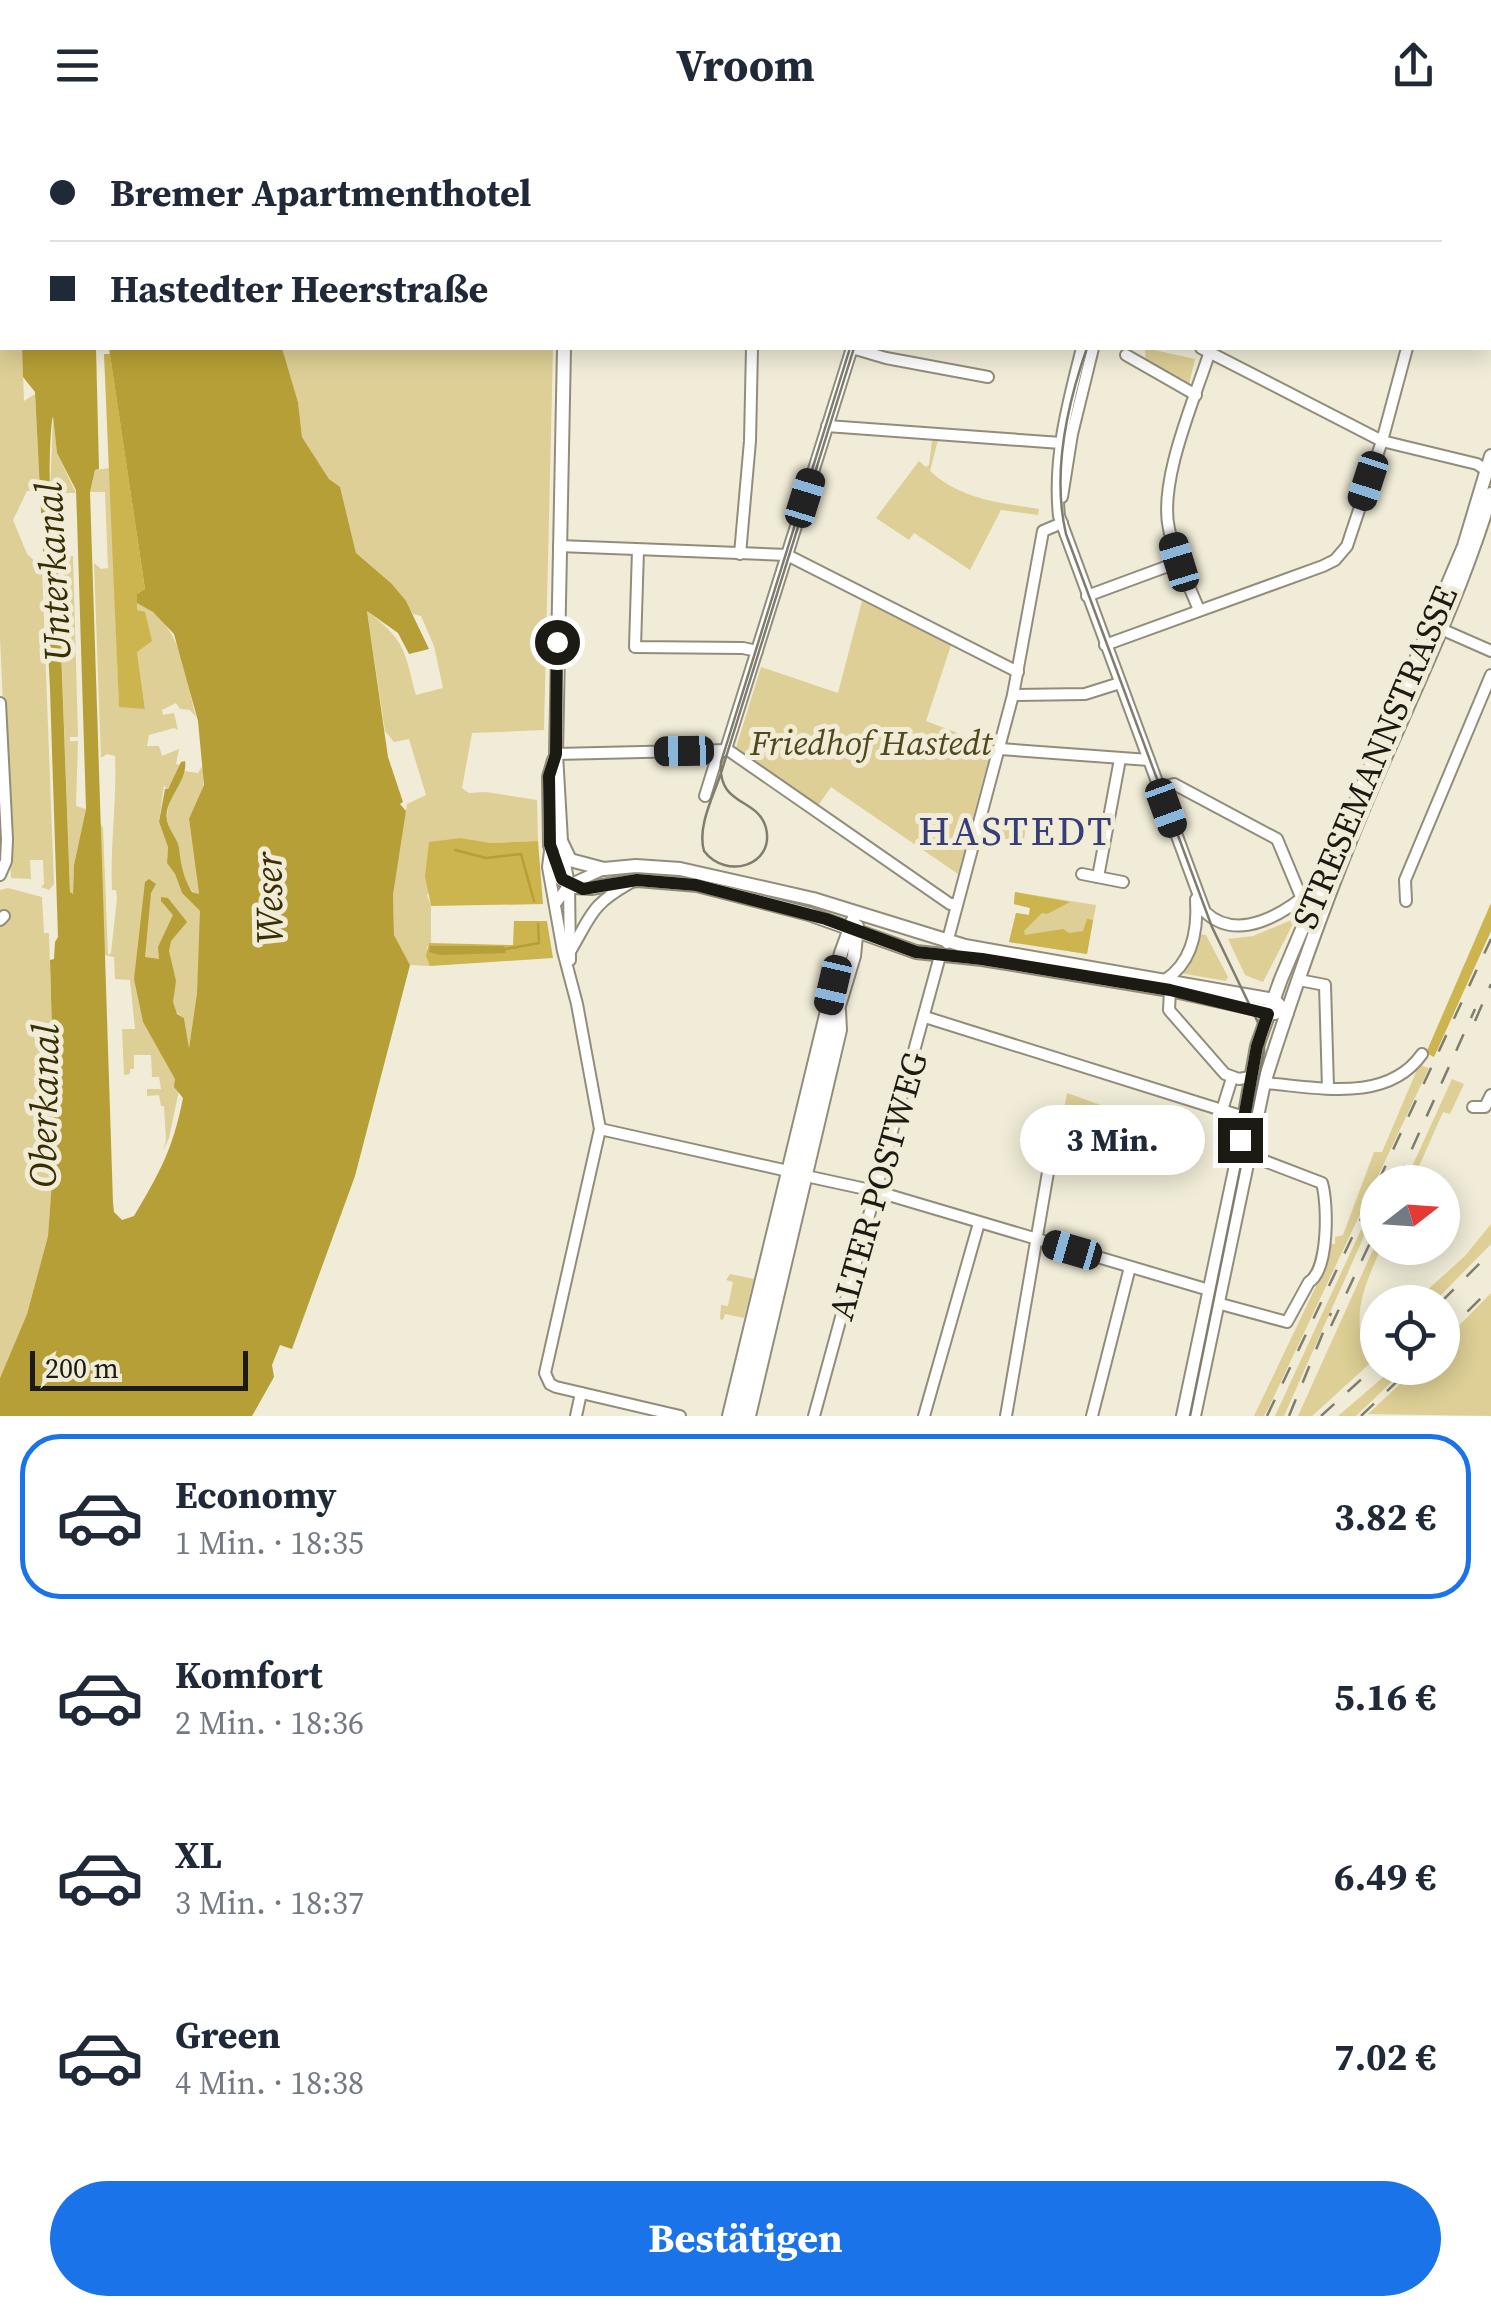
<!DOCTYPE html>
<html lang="de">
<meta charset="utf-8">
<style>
:root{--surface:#fff;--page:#f6f6f7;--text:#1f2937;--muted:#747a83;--line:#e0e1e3;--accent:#1a73e8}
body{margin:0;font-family:"Source Serif 4",serif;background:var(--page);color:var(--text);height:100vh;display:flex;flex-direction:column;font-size:38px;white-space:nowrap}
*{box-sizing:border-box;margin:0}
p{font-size:32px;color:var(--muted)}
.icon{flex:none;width:55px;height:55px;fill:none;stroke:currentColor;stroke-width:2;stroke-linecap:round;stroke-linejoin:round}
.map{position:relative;height:1286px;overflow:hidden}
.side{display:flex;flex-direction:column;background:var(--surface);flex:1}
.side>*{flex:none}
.hud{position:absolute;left:0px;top:0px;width:1492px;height:220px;box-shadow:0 5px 25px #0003;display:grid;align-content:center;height:220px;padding:0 50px;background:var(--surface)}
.needle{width:65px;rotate:73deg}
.tools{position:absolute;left:1360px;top:1035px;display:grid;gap:20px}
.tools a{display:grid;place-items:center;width:100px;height:100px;border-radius:50%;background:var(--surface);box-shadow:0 5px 25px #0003;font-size:50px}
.scale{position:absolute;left:30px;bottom:25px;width:218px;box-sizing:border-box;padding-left:10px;border:5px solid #1c1b13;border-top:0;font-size:28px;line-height:35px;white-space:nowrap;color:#1c1b13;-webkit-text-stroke:8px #f0ecd7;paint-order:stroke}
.end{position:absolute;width:45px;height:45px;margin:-22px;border:12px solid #1c1b13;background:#fff;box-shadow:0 0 0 5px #fff}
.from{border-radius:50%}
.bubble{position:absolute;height:70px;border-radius:35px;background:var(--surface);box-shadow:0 5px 25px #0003;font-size:32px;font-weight:700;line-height:70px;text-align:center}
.car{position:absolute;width:30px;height:60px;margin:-30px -15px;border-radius:12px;box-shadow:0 0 8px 2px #0007;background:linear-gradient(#222 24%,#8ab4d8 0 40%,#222 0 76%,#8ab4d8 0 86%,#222 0)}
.hud b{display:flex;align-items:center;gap:35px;height:95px;font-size:38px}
.hud b+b{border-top:2px solid var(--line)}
.hud i{width:25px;height:25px;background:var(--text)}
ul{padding:18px 0 0;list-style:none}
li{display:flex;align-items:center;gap:30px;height:165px;margin:0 20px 15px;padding:0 30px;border:5px solid transparent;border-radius:40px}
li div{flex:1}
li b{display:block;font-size:38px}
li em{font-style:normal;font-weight:700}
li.on{border-color:var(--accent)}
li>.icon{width:90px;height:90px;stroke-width:1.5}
.action{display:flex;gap:20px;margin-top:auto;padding:20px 50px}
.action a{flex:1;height:115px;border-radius:60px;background:var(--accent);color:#fff;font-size:40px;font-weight:700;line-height:115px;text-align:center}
header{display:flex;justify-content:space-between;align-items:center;height:130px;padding:0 50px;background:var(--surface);font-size:45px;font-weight:700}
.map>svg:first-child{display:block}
.green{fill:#ddcf95}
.forest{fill:#ccb44e}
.water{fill:#b69f36;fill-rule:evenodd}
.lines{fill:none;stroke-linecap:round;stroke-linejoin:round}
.stream{stroke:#b69f36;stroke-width:2.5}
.minor-casing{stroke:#928d7b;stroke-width:14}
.major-casing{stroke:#928d7b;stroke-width:16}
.minor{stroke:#fff;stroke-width:10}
.major{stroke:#fff;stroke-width:12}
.tram{stroke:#807d6f;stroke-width:2.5}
.rail{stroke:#807d6f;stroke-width:2.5;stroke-dasharray:18 18;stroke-linecap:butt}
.route{stroke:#1c1b13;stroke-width:12}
.labels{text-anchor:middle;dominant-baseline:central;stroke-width:10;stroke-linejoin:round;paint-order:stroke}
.park-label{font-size:35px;font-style:italic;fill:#50471c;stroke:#f0ecd7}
.street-label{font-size:35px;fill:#1c1b13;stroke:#f0ecd7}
.water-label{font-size:38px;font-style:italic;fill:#382e01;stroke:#f0ecd7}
.quarter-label{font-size:40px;letter-spacing:2.5px;fill:#373d79;stroke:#f0ecd7}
</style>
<header><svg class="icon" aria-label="menu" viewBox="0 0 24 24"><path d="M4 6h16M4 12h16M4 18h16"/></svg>Vroom<svg class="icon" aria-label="share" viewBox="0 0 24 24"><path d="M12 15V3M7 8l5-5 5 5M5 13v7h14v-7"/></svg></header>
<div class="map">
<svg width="1491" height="1286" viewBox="0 0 1491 1286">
<rect width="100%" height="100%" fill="#f0ecd7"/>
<!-- green -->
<g class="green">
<path d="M148,0H548V2H149Z"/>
<path d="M0,42L2,218H22L24,271L35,264L40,361H27L13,390L27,424L42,438L54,754L49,760L41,757L44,754L43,730H30L31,749L11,748L0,507Z"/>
<path d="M282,218H553L544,600L472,603L462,658L469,663L486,662L537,670L538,711L491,713L461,708L427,765L431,776V813L427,817L430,836L410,835L394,805L393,765L407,674L426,665L409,609L394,612L385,601L367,481C406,511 404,520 416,565L443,558L434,516L421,486L413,484L391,453L356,423L340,358L329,349L302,307L298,272Z"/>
<path d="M1145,218L1195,229L1188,259L1146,234Z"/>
<path d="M53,286L57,323L76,363H50Z"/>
<path d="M932,310H938L930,341C960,369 1000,373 1039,379L1038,385L1001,380L970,440L914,403L909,410L876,388L919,331L926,337L929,335Z"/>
<path d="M110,338L119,576L145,578L137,522V473C182,491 185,546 196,587L190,580L180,579L176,573L162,580L163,585L174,583L178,600L174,598L149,605L147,616H159L162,626L179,619L176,634L180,635L167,660L164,655L159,692L168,717L167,733L175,744L182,763L200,781L201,787L197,863L189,918L184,888L135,851L143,892L176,949L179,960L169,1008L163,1021L166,1010L164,976H161L159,965L147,966V959H161L159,947H152L151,925H134V939H130V944L124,945L122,899H135L130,850L115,849L114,827L104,825L100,693L103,698L108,825L111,823L117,768L116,760H112C110,715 117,671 115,626L107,624L101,628L94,433L101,439L108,438L105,362H90L95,340Z"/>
<path d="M63,426H73L78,607H70V611H78L76,676L86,679L74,735L73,764L70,762L59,453L64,452Z"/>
<path d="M862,471L951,515L926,591L992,616L958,744L831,657L817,677L735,621L761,537L838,563Z"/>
<path d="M204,633L203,664L189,690L199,765C179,755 182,733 178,716C176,706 167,698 167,687C167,672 178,655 184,641L198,643Z"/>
<path d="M990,689L1026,693L1024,711L988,707Z"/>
<path d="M8,758L42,767L44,803H49L55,1009L48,1106L27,1184L0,1248V760Z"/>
<path d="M1015,762L1096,775L1087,824L1009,812L1016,783L1029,785L1030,778L1014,774Z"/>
<path d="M1296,788L1263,852L1245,845L1228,809L1253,806Z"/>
<path d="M1198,804L1206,805L1228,847L1226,851L1180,843Z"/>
<path d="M1419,935L1429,938L1268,1279L1264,1286H1254L1328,1131L1329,1114H1335V1107L1343,1105L1374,1022H1382Z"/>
<path d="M1452,949L1464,954L1450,984L1443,982L1412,1052H1405Z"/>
<path d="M1067,963L1154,994L1146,1017L1156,1021L1148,1043L1056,1027Z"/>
<path d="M1377,1065V1077L1284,1286H1275Z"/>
<path d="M1491,1094V1114L1434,1172H1414L1465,1126Z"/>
<path d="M1377,1111L1378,1118H1381C1370,1144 1357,1169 1360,1199L1377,1196V1227L1312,1286H1298Z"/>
<path d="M730,1144L754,1149L744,1188L725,1184L723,1190L720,1189L721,1175L728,1176L733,1152L726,1150Z"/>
<path d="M1491,1163V1286L1368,1284L1417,1238H1442L1443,1212Z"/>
<path d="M1394,1238H1406L1356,1286H1338Z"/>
</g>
<!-- forest -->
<g class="forest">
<path d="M104,224H110L145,459L137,464V480L145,482L152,511L137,522L145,579L119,577Z"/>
<path d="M461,708L491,713L538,711L543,774L431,776L425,746L429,712Z"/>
<path d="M1015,762L1070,772L1047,784L1042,783L1024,801L1025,805L1063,799L1069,803L1083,801L1087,789L1093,790L1087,824L1009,812L1016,783L1029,785L1030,778L1014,774Z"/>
<path d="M1491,773V801L1434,927L1426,923Z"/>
<path d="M514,791H547L553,828L430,836L426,826L429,813L513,815Z"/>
</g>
<!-- water -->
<g class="water">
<path d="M22,218H96L99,339L95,340L90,362L113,1073L114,1082L122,1090L134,1086C160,1042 173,1019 183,968L174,957L175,949L143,892L134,849L145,752L149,749L156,754L151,763L145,827L159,829L158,817L173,785L161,771V767L168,768L187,792L171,811L169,821L176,851L173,872L177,884L184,888L189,918L197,863L200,781L182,763L175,744L167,733L168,717L159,692L165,659H168L181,632L185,631C188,647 171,664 167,681C164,697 177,705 179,718C181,735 183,747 192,762L199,764L189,689L204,655L198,591L174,504L153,482L137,473V464L145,459L109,218H282L298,272L302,307L329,349L340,357L356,423L391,453L406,471L429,519L409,524L398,503L367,481L388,627L403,672L400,674L406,681L393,765L394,805L410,835L355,1046L292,1219L280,1215L272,1235L274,1247L252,1286H0V1248L27,1184L48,1106L55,1009L50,830L54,829L55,812L58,807L50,559L35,262L23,247ZM53,286L57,323L76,360L77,388L86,679L74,735L73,764L70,762L58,437C48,421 48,305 53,286Z"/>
<path d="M430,816H503L506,819L505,823L440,825L429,822Z"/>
</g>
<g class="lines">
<!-- stream -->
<g class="stream">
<path d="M455,720L486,728L521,724L534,771"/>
<path d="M506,819L539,813L538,794"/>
</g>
<defs>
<g id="minor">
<path d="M553,0V2"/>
<path d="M751,0V2"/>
<path d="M879,0V2"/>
<path d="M958,0L959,2"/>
<path d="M1042,0L1043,2"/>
<path d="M1151,2L1152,0"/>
<path d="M1205,2L1206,0"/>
<path d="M1345,2L1346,0"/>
<path d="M852,218L886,228L988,247"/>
<path d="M1082,218C1068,273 1053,328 1059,386L1205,782C1238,813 1284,784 1313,759L1321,758"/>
<path d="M1201,218L1382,311L1477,334L1490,343"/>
<path d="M1126,225L1196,265"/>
<path d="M827,296L1061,313"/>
<path d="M1062,367L1072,304L1093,218"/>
<path d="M559,416L787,425L1018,542"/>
<path d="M638,420L635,517L743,518L757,521"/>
<path d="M740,424L750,311L752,218"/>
<path d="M1087,466L1179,432"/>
<path d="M1199,480C1188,453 1175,427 1169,399C1158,350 1196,266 1211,218"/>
<path d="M1441,499L1491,521"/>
<path d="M1105,515L1323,436L1335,430L1347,416L1382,311L1407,218"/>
<path d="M1013,565L1085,564L1120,553"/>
<path d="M0,573L7,709L6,731L0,745"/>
<path d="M1000,619L1149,630"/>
<path d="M556,624L728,620L950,774H957"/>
<path d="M1159,658L1174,654L1277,709L1302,769"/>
<path d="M705,666L718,624L726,619L852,218"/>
<path d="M550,721L548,737L563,821L577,874L600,999L545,1243L550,1254L556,1257L680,1286"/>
<path d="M563,723L569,755L570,830"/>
<path d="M1082,744L1123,752"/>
<path d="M1098,747L1120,629"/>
<path d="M1406,771L1405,750L1491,545"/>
<path d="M555,774L569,755L604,739"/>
<path d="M0,790L4,786"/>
<path d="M947,813L1013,565L1043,401L1062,393"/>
<path d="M571,820C592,784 591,775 630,753"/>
<path d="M1165,850C1193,832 1198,800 1196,769"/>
<path d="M1299,850L1325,855L1328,958"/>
<path d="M1170,860L1169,880L1225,944L1239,949L1250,947"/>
<path d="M925,887L1244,987"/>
<path d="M1264,953C1317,957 1387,974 1422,924"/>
<path d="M1473,977H1485L1491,965"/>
<path d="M1222,980L1232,948"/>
<path d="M600,999L788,1041"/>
<path d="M806,1046L875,1061L1209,1160"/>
<path d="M1217,1173L1287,1192L1309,1152C1329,1140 1328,1074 1322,1053L1249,1025"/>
<path d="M576,1286L581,1263"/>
<path d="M750,1286L841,900L840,881"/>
<path d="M814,1286L940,826"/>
<path d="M924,1286L979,1093"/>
<path d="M1006,1286L1052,1019"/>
<path d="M1092,1286L1130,1137"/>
</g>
<g id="major">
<path d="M573,2V0"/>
<path d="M564,218L556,624L561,711L570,730L604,739L636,736L680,739L813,769L965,816L1274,870L1287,883"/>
<path d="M554,630L549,647L550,715L557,741L561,749L574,757L591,758L637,750L697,755L809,784L916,822L982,829L1170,860L1275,883"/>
<path d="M729,1286L841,823L853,790"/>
<path d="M740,1286L832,899L854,826L857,796"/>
<path d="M1183,1286L1235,1040L1257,916L1281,849L1464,416L1491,326"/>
<path d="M1194,1286L1264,953C1296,852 1332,751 1374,653C1415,558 1461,464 1491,364"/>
</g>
</defs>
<!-- minor casing -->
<use href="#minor" class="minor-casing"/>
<!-- major casing -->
<use href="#major" class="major-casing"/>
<!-- minor -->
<use href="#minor" class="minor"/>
<!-- major -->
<use href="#major" class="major"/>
<!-- tram -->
<g class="tram">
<path d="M877,0V2"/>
<path d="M1148,2L1149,0"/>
<path d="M850,218L721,632C717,677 758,667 766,698C775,736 726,750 704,721C697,697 713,667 721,643L854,218"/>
<path d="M1087,218C1067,275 1052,344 1066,404L1212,797L1264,905V922L1190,1286"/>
</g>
<!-- rail -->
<g class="rail">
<path d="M1475,891L1491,854"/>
<path d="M1378,1052L1491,809"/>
<path d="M1397,1052L1475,879"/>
<path d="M1441,1172L1491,1122"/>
<path d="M1331,1196L1378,1096"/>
<path d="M1442,1207L1491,1158"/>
<path d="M1267,1286L1378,1053"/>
<path d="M1289,1286L1331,1183"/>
<path d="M1321,1286L1378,1234"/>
<path d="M1361,1286L1411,1238"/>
</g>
</g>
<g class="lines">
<!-- route -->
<path class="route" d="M557,512L556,624L549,646L550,715L562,749L583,759L637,750L696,755L826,789L916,822L982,829L1170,860L1268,884L1257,916L1240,1010"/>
</g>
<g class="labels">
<!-- park labels -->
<g class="park-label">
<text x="871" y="613">Friedhof Hastedt</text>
</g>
<!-- street labels -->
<g class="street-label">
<text transform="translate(1375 627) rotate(-67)">STRESEMANNSTRASSE</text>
<text transform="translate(878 1056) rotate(-74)">ALTER POSTWEG</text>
</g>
<!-- water labels -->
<g class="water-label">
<text transform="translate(53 442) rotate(-93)">Unterkanal</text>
<text transform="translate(269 768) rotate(-91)">Weser</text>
<text transform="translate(44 976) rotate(-89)">Oberkanal</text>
</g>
<!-- quarter labels -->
<g class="quarter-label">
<text x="1016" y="701">HASTEDT</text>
</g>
</g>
</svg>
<div class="tools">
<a><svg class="needle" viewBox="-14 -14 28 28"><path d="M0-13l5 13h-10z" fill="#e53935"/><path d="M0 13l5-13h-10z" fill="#747a83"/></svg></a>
<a><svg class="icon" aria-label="locate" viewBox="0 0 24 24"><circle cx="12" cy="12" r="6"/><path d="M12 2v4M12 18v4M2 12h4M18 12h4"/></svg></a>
</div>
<div class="scale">200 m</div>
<i class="end from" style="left:557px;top:512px"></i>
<i class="end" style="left:1240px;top:1010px"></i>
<div class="bubble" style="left:1020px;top:975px;width:185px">3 Min.</div>
<i class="car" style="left:1368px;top:351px;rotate:198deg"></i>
<i class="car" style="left:805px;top:368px;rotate:17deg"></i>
<i class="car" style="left:1179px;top:432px;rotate:343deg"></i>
<i class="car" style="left:684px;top:621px;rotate:269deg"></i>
<i class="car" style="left:1166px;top:678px;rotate:160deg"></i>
<i class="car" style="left:833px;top:855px;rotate:193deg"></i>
<i class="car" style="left:1072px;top:1120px;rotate:286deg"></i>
<div class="hud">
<b><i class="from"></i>Bremer Apartmenthotel</b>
<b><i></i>Hastedter Heerstraße</b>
</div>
</div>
<section class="side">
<ul>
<li class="on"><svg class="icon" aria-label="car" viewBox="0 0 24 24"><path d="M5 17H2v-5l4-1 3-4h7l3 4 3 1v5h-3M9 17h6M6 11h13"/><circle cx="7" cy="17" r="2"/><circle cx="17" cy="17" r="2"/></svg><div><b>Economy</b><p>1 Min. · 18:35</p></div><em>3.82 €</em></li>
<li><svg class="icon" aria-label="car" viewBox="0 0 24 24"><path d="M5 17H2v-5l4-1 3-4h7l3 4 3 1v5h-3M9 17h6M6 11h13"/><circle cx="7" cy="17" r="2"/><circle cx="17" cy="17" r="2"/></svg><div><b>Komfort</b><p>2 Min. · 18:36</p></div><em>5.16 €</em></li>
<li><svg class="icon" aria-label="car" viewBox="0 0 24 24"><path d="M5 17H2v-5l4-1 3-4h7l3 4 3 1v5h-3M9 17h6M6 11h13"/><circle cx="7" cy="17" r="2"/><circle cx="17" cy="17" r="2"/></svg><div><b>XL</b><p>3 Min. · 18:37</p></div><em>6.49 €</em></li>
<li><svg class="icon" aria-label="car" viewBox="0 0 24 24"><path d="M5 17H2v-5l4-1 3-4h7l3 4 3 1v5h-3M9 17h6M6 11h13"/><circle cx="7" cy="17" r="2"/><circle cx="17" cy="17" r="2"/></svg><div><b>Green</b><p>4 Min. · 18:38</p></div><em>7.02 €</em></li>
</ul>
<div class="action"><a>Bestätigen</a></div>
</section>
